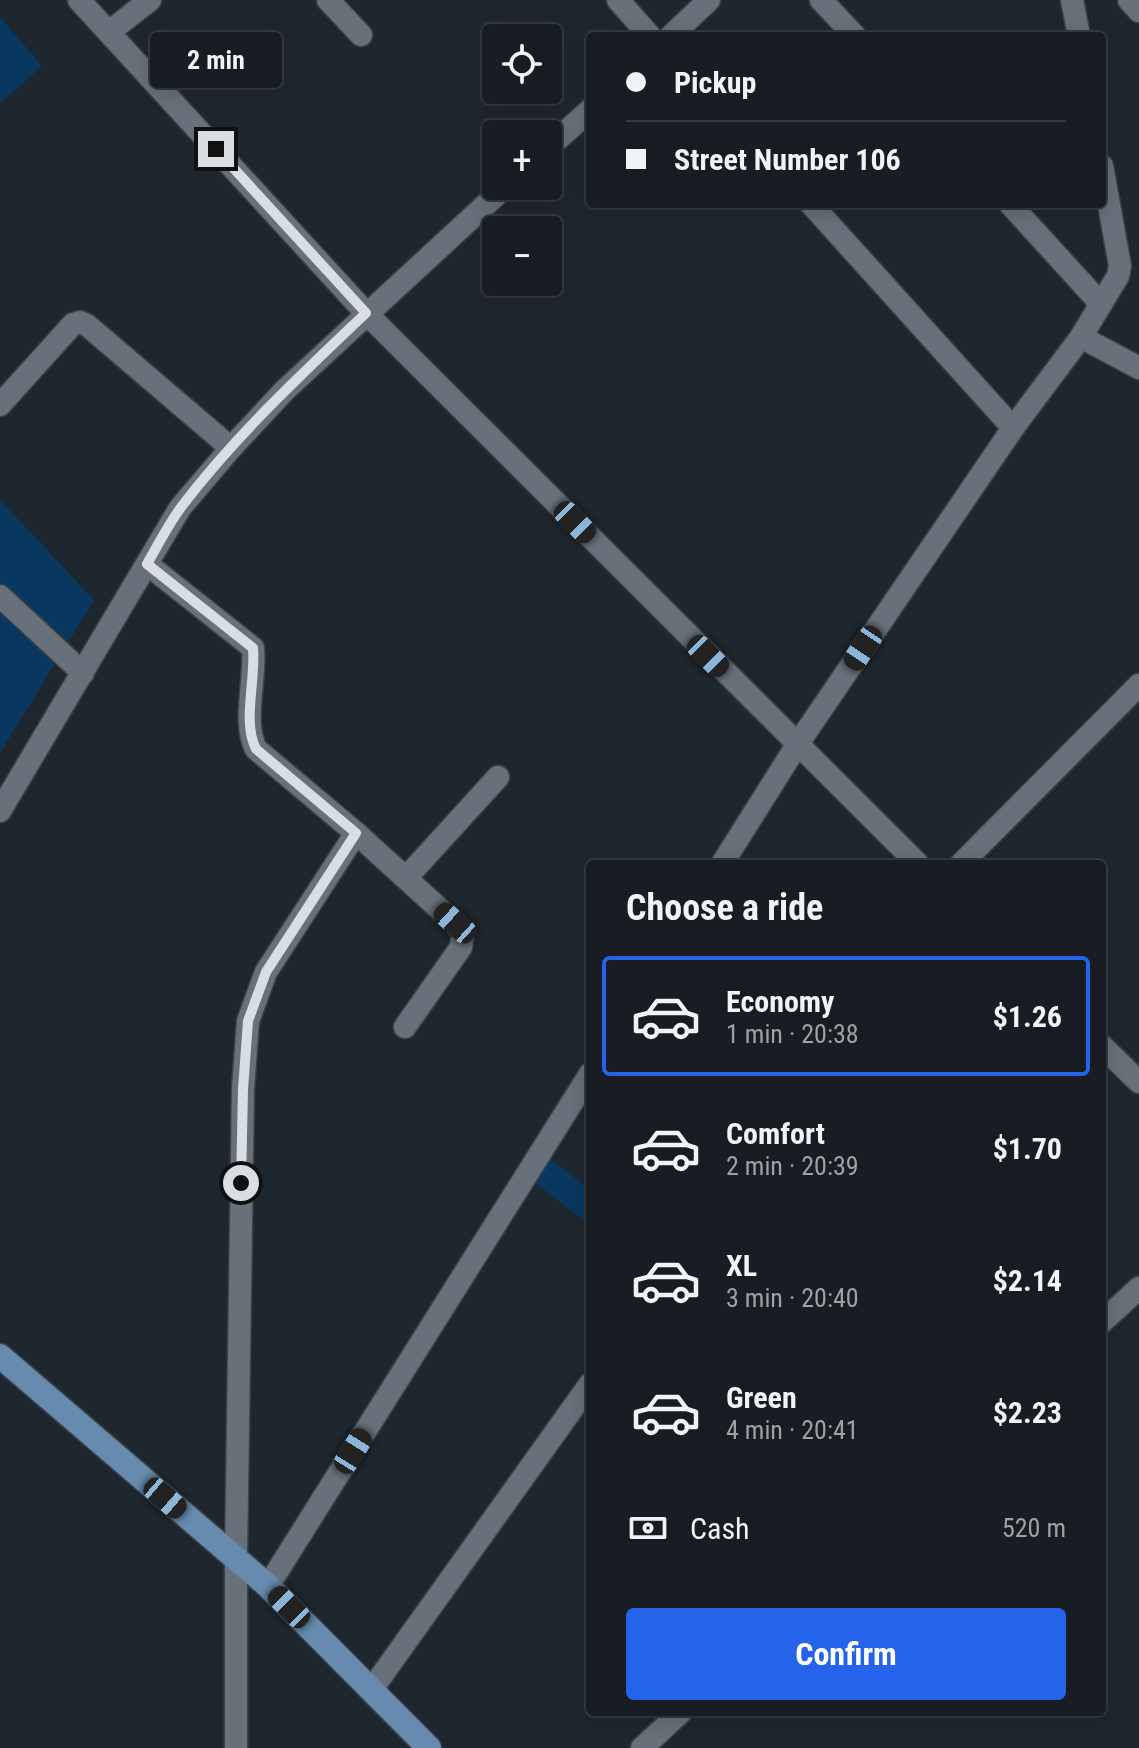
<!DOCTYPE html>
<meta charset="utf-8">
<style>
:root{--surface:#171d22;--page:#20262a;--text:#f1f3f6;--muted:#9ea2a5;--line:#363b40;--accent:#2563eb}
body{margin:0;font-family:"Roboto Condensed",sans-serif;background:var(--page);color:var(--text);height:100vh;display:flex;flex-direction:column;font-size:30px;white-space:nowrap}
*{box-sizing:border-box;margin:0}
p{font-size:26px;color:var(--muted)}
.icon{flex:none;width:44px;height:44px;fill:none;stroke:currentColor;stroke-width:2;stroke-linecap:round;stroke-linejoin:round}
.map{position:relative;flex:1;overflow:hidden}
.side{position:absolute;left:586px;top:860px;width:520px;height:856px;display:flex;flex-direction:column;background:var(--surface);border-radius:8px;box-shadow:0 4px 20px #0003,0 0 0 2px var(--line)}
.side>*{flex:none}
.guide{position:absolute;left:586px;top:32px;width:520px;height:176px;border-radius:8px;box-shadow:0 4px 20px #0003,0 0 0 2px var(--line);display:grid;align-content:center;height:176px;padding:0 40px;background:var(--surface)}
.fabs{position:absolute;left:482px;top:24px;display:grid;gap:16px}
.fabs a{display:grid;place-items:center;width:80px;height:80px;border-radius:8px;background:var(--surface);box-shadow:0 4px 20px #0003,0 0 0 2px var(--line);font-size:40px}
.end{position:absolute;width:36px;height:36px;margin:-18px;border:10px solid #d9dee3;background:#111;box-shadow:0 0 0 4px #111}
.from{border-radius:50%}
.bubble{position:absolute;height:56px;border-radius:8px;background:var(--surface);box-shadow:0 4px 20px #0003,0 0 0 2px var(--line);font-size:26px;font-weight:700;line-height:56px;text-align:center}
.car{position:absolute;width:24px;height:48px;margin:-24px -12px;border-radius:10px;box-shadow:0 0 6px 2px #0007;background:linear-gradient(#222 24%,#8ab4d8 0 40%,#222 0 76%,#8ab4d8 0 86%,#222 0)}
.guide b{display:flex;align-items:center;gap:28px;height:76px;font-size:30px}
.guide b+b{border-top:2px solid var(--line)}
.guide i{width:20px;height:20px;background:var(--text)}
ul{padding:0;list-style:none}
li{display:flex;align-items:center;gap:24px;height:120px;margin:0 16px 12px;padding:0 24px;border:4px solid transparent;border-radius:8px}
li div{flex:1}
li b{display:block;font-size:30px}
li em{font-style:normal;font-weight:700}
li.active{border-color:var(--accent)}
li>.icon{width:72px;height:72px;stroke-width:1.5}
h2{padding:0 40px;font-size:36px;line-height:96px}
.pay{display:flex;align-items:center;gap:20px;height:88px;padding:0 40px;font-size:30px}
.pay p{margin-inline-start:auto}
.action{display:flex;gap:16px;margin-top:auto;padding:16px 40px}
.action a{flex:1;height:92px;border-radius:8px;background:var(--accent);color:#fff;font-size:32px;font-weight:700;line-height:92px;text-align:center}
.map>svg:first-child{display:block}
.green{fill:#08385f}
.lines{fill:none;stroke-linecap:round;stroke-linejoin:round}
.minor-casing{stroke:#3b4148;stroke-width:25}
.major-casing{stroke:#3b4148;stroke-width:27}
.minor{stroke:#68717a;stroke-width:22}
.major{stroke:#668bae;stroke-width:24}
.route{stroke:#d9dee3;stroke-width:10}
</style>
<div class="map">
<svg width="1139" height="1748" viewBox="0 0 1139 1748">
<rect width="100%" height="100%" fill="#1f272e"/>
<!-- green -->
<g class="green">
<path d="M0,17L42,66L0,103Z"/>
<path d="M0,500L94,600L0,753Z"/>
<path d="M545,1155L590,1189V1225L530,1179Z"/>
</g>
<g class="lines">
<defs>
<g id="minor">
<path d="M79,0L366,313L918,864"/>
<path d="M328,0L361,35"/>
<path d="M618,0L650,36"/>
<path d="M821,0L855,36"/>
<path d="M1072,0L1079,36"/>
<path d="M1129,0L1139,11"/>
<path d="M109,32L150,0"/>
<path d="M671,36L709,0"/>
<path d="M548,148L590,110"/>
<path d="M811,204L1013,428"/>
<path d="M1010,204L1101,304"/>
<path d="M1081,337L1139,368"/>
<path d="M0,405L73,324L80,322L87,325L231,448"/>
<path d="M147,564L253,648C256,680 242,722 256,749L356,833L455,923L463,933L461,947L405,1027"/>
<path d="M0,596L83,673"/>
<path d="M0,811L180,508L231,448L284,391L506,186"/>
<path d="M722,864L797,745L1013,428L1081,337L1118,276L1120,266L1102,166"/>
<path d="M961,864L1139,685"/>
<path d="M406,878L498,777"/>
<path d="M1102,1046L1139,1082"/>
<path d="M1102,1322L1139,1288"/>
<path d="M268,1586L590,1074"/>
<path d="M372,1689L590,1384"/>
<path d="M236,1748V1558L243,1089L248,1021L266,972L356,833"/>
<path d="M642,1748L681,1712"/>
</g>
<path id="major" d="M0,1356L268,1586L429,1748"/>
</defs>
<!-- minor casing -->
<use href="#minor" class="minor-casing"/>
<!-- major casing -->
<use href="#major" class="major-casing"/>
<!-- minor -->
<use href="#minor" class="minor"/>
<!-- major -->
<use href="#major" class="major"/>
</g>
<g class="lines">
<!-- route -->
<path class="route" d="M216,149L366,313C302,374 236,435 182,506C169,523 158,545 147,564L253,648C256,680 242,722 256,749L356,833L266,972L248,1021L243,1089L241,1183"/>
</g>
</svg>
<div class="fabs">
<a><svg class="icon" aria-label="locate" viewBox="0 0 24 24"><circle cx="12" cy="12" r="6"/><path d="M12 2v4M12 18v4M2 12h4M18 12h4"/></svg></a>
<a>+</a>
<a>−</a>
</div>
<i class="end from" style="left:241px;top:1183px"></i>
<i class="end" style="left:216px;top:149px"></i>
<div class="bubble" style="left:150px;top:32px;width:132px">2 min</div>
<i class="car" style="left:575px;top:522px;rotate:135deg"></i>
<i class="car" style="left:863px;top:648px;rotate:214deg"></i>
<i class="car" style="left:708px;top:656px;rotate:135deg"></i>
<i class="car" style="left:455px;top:923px;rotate:312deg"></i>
<i class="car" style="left:353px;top:1451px;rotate:32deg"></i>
<i class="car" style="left:165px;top:1498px;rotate:131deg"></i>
<i class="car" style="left:289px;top:1607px;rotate:315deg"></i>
<div class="guide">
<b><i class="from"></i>Pickup</b>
<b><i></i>Street Number 106</b>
</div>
<section class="side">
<h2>Choose a ride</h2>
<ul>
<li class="active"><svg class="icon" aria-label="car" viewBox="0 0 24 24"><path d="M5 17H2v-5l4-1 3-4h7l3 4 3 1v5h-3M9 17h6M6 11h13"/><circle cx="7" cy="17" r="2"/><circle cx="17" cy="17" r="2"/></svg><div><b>Economy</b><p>1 min · 20:38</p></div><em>$1.26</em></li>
<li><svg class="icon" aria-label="car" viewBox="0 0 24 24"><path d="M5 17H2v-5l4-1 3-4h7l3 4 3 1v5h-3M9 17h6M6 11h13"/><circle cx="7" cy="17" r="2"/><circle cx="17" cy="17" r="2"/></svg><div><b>Comfort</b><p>2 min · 20:39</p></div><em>$1.70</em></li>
<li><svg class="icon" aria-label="car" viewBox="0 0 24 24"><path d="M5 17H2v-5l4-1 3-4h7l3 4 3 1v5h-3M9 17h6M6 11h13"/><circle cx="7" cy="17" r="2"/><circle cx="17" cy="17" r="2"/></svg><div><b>XL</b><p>3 min · 20:40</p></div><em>$2.14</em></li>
<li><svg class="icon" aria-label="car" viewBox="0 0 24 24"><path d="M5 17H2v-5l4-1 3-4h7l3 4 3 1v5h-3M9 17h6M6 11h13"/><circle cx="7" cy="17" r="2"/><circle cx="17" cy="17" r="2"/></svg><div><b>Green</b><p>4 min · 20:41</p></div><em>$2.23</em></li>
</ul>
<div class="pay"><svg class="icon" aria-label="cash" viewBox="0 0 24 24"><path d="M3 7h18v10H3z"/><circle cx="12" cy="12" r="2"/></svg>Cash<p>520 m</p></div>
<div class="action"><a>Confirm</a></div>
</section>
</div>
